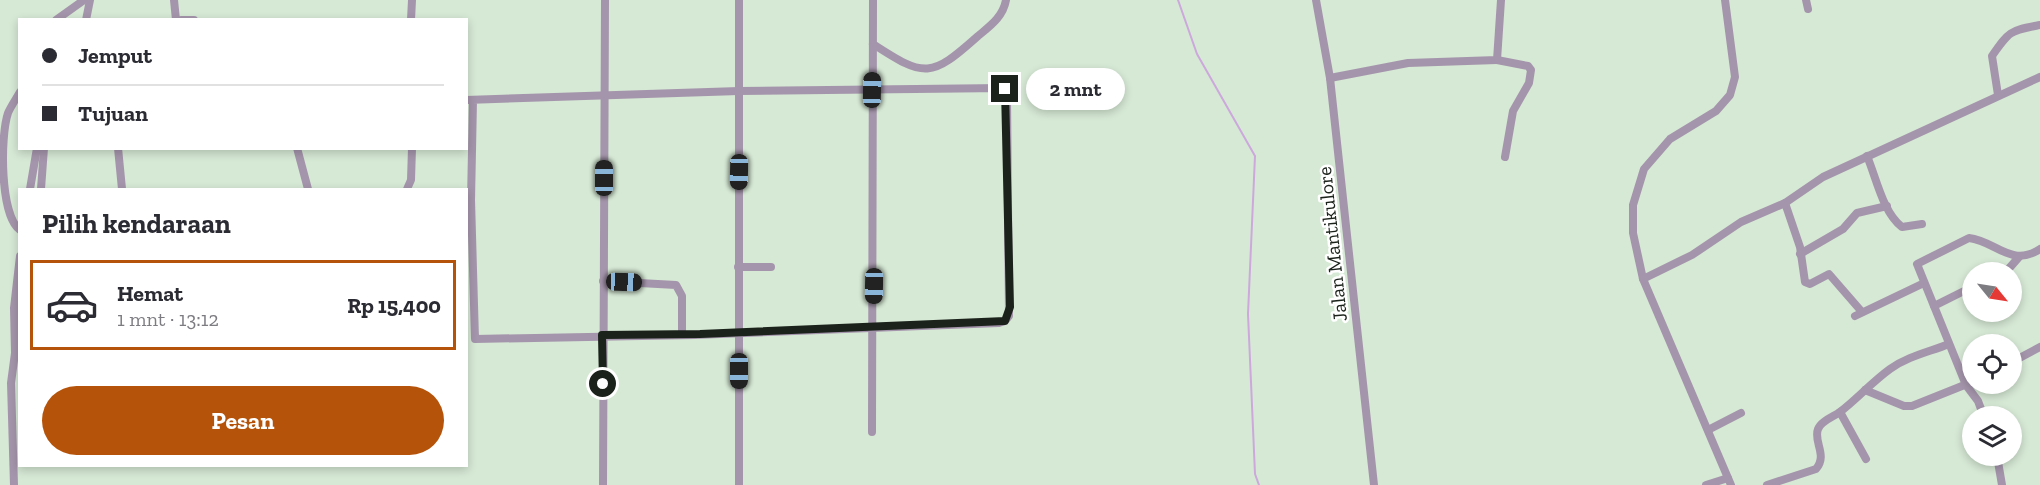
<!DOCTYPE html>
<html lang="id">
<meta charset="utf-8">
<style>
:root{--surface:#fff;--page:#f7f7f7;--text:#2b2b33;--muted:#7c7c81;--line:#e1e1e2;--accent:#b45309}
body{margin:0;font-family:"Zilla Slab",serif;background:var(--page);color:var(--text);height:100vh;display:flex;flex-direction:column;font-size:22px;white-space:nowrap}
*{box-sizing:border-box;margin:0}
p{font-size:20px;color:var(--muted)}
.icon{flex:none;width:33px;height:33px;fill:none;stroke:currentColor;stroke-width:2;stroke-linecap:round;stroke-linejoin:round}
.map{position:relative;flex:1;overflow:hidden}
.details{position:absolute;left:18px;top:188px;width:450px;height:279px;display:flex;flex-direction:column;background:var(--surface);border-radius:0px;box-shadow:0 3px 9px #0003}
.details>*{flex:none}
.top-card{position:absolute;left:18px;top:18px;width:450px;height:132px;border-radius:0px;box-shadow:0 3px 9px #0003;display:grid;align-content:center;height:132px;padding:0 24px;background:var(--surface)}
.needle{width:39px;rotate:120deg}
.tools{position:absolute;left:1962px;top:262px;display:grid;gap:12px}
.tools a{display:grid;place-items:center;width:60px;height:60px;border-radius:50%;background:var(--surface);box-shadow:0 3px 9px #0003;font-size:30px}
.end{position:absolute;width:27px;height:27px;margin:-14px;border:8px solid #1b221b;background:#fff;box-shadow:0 0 0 3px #fff}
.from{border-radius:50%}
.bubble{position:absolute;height:42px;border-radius:21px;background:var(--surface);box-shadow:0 3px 9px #0003;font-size:20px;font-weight:800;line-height:42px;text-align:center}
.car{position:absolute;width:18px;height:36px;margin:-18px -9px;border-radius:8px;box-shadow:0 0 4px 2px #0007;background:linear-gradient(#222 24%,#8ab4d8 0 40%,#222 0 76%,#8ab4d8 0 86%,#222 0)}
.top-card b{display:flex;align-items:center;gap:21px;height:57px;font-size:22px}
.top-card b+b{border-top:2px solid var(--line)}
.top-card i{width:15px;height:15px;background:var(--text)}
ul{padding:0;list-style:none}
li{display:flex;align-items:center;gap:18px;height:90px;margin:0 12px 9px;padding:0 12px;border:3px solid transparent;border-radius:0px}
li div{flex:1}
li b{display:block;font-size:22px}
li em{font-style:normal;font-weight:800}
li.selected{border-color:var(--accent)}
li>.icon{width:54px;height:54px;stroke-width:1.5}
h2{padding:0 24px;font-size:27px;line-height:72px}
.action{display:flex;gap:12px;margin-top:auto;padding:12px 24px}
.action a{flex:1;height:69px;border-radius:36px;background:var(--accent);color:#fff;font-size:24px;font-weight:800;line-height:69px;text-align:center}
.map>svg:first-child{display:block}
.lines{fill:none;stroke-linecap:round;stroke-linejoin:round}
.stream{stroke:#cca8dd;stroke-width:2}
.minor{stroke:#a595ac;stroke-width:8}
.route{stroke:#1b221b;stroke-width:8}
.labels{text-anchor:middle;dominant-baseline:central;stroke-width:5;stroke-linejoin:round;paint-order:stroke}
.street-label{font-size:20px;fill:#1b221b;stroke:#fff}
</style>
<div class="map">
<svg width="2040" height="485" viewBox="0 0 2040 485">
<rect width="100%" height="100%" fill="#d6e9d5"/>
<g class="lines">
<!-- stream -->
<path class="stream" d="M1178,0L1197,54L1255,156L1248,314L1255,474L1259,485"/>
<!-- minor -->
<g class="minor">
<path d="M174,0L176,20"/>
<path d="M1316,0L1330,78L1374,485"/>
<path d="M1725,0L1735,77L1730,95L1716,111L1670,139L1644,169L1633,205V233L1643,279L1731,485"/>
<path d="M1806,0L1808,9"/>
<path d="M56,20L84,0"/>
<path d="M86,20L90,0"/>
<path d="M181,20H194"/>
<path d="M411,20L412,0"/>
<path d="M873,44C925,78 931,78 978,36C990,26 1003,17 1006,0"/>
<path d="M1497,60L1528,66L1531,70L1529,83L1513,111L1505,157"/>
<path d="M1330,78L1408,63L1497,60L1501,0"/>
<path d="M20,92C16,99 11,106 8,113C0,137 0,216 20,230"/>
<path d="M1998,95L1992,56C2010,30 2010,31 2040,25"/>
<path d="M466,100L739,91L1003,88L1007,95L1009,316L1005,321L999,323L695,335L475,339L471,200L473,101"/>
<path d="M118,148L122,189"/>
<path d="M297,148L308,189"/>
<path d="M1867,156C1876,177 1883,213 1902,227L1922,224"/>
<path d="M30,189L37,148"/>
<path d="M41,189L44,148"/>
<path d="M407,189L411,180L412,148"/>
<path d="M1785,203L1800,247L1805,282L1810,284L1829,274L1862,312"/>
<path d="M1800,254L1843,229L1857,213L1887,206"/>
<path d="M738,267H771"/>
<path d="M2005,273L2019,257"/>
<path d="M1643,279L1692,255L1741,222L1785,203L1823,177L2040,77"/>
<path d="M603,281L676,285L682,296V334"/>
<path d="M1934,306L1972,287"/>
<path d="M1855,316L1924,283"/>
<path d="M2012,362L2040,347"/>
<path d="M1865,390L1904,406H1912L1972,382"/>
<path d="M1840,412L1866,459"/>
<path d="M1984,417L1978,401L1966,385L1917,264L1969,238C1996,241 2011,268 2040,249"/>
<path d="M1708,430L1741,413"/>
<path d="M872,432L873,0"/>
<path d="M1997,456L2002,485"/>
<path d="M14,485L11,383L15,353L14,308L20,256"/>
<path d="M603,485L605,0"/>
<path d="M739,485V0"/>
<path d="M1706,485L1728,478"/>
<path d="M1767,485L1816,469C1828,455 1813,442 1818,429C1821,421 1833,417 1840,412C1857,399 1872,382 1890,369C1908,356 1929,352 1949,344"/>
</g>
</g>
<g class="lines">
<!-- route -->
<path class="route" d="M603,384L602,335L700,334L1005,321L1010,307L1005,89"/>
</g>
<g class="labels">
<!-- street labels -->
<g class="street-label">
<text transform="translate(1332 244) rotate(-96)">Jalan Mantikulore</text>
</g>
</g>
</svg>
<div class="tools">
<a><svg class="needle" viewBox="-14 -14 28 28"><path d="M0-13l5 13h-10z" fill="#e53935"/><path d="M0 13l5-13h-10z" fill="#7c7c81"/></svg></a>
<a><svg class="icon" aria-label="locate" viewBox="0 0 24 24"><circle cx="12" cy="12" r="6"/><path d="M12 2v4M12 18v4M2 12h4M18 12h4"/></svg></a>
<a><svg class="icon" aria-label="layers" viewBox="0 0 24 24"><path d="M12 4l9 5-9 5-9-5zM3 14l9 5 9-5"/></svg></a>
</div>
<i class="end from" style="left:603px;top:384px"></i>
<i class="end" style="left:1005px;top:89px"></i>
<div class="bubble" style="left:1026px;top:68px;width:99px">2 mnt</div>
<i class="car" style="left:872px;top:90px;rotate:1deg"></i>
<i class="car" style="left:739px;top:172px;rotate:181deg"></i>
<i class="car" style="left:604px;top:178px;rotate:0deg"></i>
<i class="car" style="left:624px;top:282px;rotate:92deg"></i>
<i class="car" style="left:874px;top:286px;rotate:181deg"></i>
<i class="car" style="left:739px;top:371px;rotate:180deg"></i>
<div class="top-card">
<b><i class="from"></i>Jemput</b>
<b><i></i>Tujuan</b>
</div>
<section class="details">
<h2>Pilih kendaraan</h2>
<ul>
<li class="selected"><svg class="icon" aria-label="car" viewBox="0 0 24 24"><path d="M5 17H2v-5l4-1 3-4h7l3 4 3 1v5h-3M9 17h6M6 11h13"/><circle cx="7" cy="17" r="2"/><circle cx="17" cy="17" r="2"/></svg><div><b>Hemat</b><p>1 mnt · 13:12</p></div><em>Rp 15,400</em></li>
</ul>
<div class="action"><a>Pesan</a></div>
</section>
</div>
